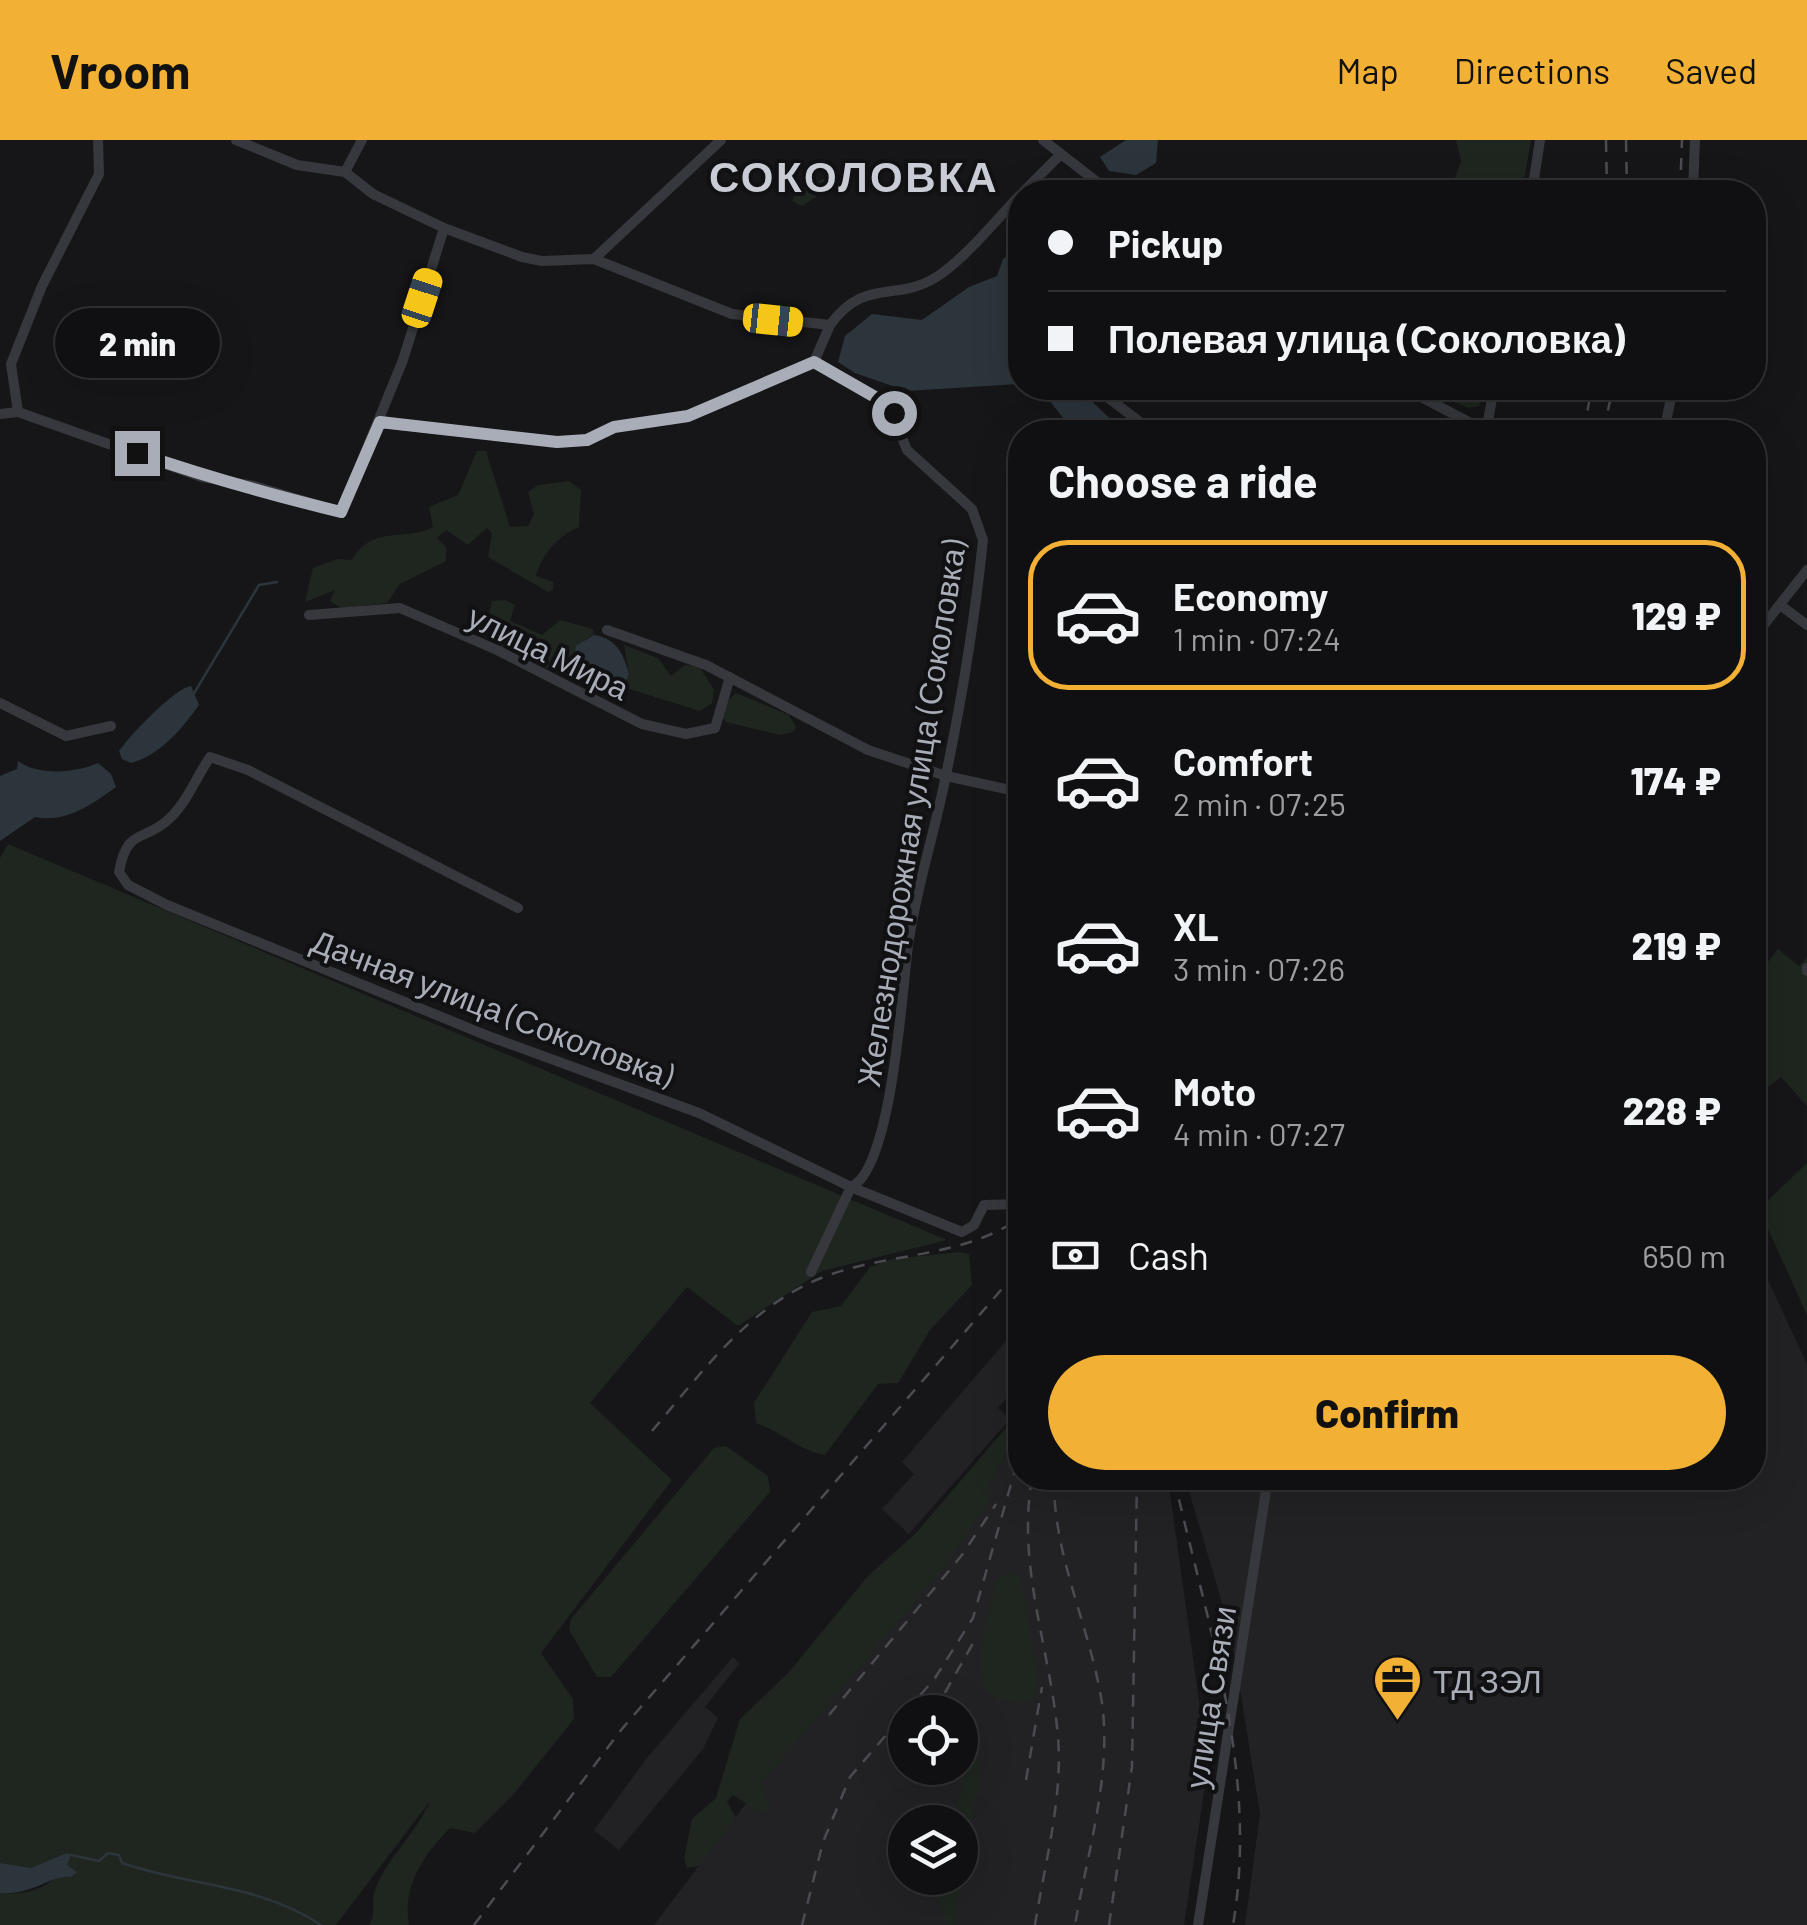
<!DOCTYPE html>
<meta charset="utf-8">
<style>
:root{--surface:#101012;--page:#1e1e20;--text:#f1f3f6;--muted:#9c9d9f;--line:#303032;--accent:#f2b134}
body{margin:0;font-family:Barlow,sans-serif;background:var(--page);color:var(--text);height:100vh;display:flex;flex-direction:column;font-size:38px;white-space:nowrap}
*{box-sizing:border-box;margin:0}
p{font-size:32px;color:var(--muted)}
.icon{flex:none;width:55px;height:55px;fill:none;stroke:currentColor;stroke-width:2;stroke-linecap:round;stroke-linejoin:round}
.map{position:relative;flex:1;overflow:hidden}
.sheet{position:absolute;left:1008px;top:280px;width:758px;height:1070px;display:flex;flex-direction:column;background:var(--surface);border-radius:40px;box-shadow:0 10px 40px #0002,0 0 0 2px var(--line)}
.sheet>*{flex:none}
.banner{position:absolute;left:1008px;top:40px;width:758px;height:220px;border-radius:40px;box-shadow:0 10px 40px #0002,0 0 0 2px var(--line);display:grid;align-content:center;height:220px;padding:0 40px;background:var(--surface)}
.buttons{position:absolute;left:888px;top:1555px;display:grid;gap:20px}
.buttons a{display:grid;place-items:center;width:90px;height:90px;border-radius:50%;background:var(--surface);box-shadow:0 10px 40px #0002,0 0 0 2px var(--line);font-size:50px}
.end{position:absolute;width:45px;height:45px;margin:-22px;border:12px solid #a8adb8;background:#111;box-shadow:0 0 0 5px #111}
.from{border-radius:50%}
.bubble{position:absolute;height:70px;border-radius:35px;background:var(--surface);box-shadow:0 10px 40px #0002,0 0 0 2px var(--line);font-size:32px;font-weight:800;line-height:70px;text-align:center}
.car{position:absolute;width:30px;height:60px;margin:-30px -15px;border-radius:12px;box-shadow:0 0 8px 2px #0007;background:linear-gradient(#f5c518 24%,#345 0 40%,#f5c518 0 76%,#345 0 86%,#f5c518 0)}
.banner b{display:flex;align-items:center;gap:35px;height:95px;font-size:38px}
.banner b+b{border-top:2px solid var(--line)}
.banner i{width:25px;height:25px;background:var(--text)}
ul{padding:0;list-style:none}
li{display:flex;align-items:center;gap:30px;height:150px;margin:0 20px 15px;padding:0 20px;border:5px solid transparent;border-radius:40px}
li div{flex:1}
li b{display:block;font-size:38px}
li em{font-style:normal;font-weight:800}
li.on{border-color:var(--accent)}
li>.icon{width:90px;height:90px;stroke-width:1.5}
h2{padding:0 40px;font-size:45px;line-height:120px}
.pay{display:flex;align-items:center;gap:25px;height:110px;padding:0 40px;font-size:38px}
.pay p{margin-inline-start:auto}
.cta{display:flex;gap:20px;margin-top:auto;padding:20px 40px}
.cta a{flex:1;height:115px;border-radius:60px;background:var(--accent);color:#111;font-size:40px;font-weight:800;line-height:115px;text-align:center}
header{display:flex;align-items:center;gap:60px;box-sizing:border-box;height:140px;padding:0 50px;background:var(--accent);color:#111}
header strong{font-size:48px}
nav{display:flex;gap:55px;margin-inline-start:auto;font-size:35px}
.map>svg:first-child{display:block}
.built{fill:#222225;fill-rule:evenodd}
.green{fill:#1e261f}
.water{fill:#2c353c}
.lines{fill:none;stroke-linecap:round;stroke-linejoin:round}
.stream{stroke:#2c353c;stroke-width:2.5}
.minor{stroke:#37383d;stroke-width:10}
.rail{stroke:#4a4c52;stroke-width:2.5;stroke-dasharray:12 10;stroke-linecap:butt}
.route{stroke:#a8adb8;stroke-width:12}
.labels{text-anchor:middle;dominant-baseline:central;stroke-width:8;stroke-linejoin:round;paint-order:stroke}
.street-label{font-size:32px;fill:#a8adb8;stroke:#111113}
.poi-label{font-size:32px;fill:#a8adb8;stroke:#111113;text-anchor:start}
.district-label{font-size:42px;font-weight:bold;letter-spacing:2.5px;fill:#c9ccd4;stroke:#111113}
</style>
<header>
<strong>Vroom</strong>
<nav><a>Map</a><a>Directions</a><a>Saved</a></nav>
</header>
<div class="map">
<svg width="1807" height="1785" viewBox="0 0 1807 1785">
<rect width="100%" height="100%" fill="#161618"/>
<!-- built -->
<g class="built">
<path d="M1753,1108L1807,1224V1785H1245L1260,1674L1231,1493L1185,1338H1752Z"/>
<path d="M1020,1185V1243L998,1268L1010,1279L909,1394L882,1369L914,1334L902,1322Z"/>
<path d="M1020,1283V1338H1168L1208,1626L1184,1785H654L985,1347ZM905,1572H960V1628H905ZM905,1682H960V1738H905Z"/>
<path d="M733,1517L739,1524L705,1567L718,1578L703,1609L619,1710L594,1690L647,1618Z"/>
</g>
<!-- green -->
<g class="green">
<path d="M1456,0H1531L1522,52H1450L1461,21Z"/>
<path d="M834,34L836,44L802,66L792,61L798,50Z"/>
<path d="M1486,248L1479,266L1469,268L1447,259L1444,249Z"/>
<path d="M477,311H486L510,387L528,386L534,374L528,352L538,345L569,341L581,350L579,387C559,395 542,414 536,436L553,442V450L548,452L488,417L492,393L487,388L468,405L446,390L437,398L446,407V421L400,444L387,463L341,468L330,461L335,450L305,462L313,428L337,419L352,420C373,384 405,402 433,387L429,367L458,355Z"/>
<path d="M505,460L515,465L510,481L542,495L560,480L593,489L594,495L586,499L572,518L574,533L556,532L499,507V486L489,473L492,461Z"/>
<path d="M624,505L658,518L671,536L685,525L699,526L714,550L712,563L700,571L629,549L625,543L629,534Z"/>
<path d="M736,553L789,575L796,587L793,592L780,595L726,582L722,576L726,563Z"/>
<path d="M8,704L947,1100L822,1131L738,1186L687,1147L590,1263L672,1340L541,1513L573,1559L574,1579L513,1655L475,1693L450,1688C423,1716 402,1746 409,1785H369C377,1772 370,1761 376,1747C389,1716 417,1692 430,1661L336,1785H0V1753C33,1756 57,1746 71,1715L31,1728L0,1723V718Z"/>
<path d="M1778,809L1799,826L1807,817V966L1781,937L1753,959V841Z"/>
<path d="M1807,1023V1175L1759,1069Z"/>
<path d="M959,1112L969,1114L972,1145L930,1190L898,1243L878,1244L825,1315C799,1311 782,1292 756,1283L754,1263L812,1172L841,1166L870,1127L892,1119Z"/>
<path d="M1020,1264V1288L990,1343L992,1358L939,1433L760,1645L772,1670L760,1672L733,1655L727,1661L736,1678L699,1726L687,1728L684,1719L692,1679L716,1658L740,1579L789,1532L867,1437L916,1393L1010,1283Z"/>
<path d="M726,1306L768,1336L770,1352L611,1537H597L569,1490L571,1479L714,1308Z"/>
<path d="M1008,1433L1021,1436L1038,1542L1033,1561C951,1573 987,1489 996,1441Z"/>
<path d="M969,1610L978,1614V1645L954,1785H946L933,1738H960V1682H955Z"/>
</g>
<!-- water -->
<g class="water">
<path d="M1126,0H1158L1156,23L1136,35L1109,31L1100,17Z"/>
<path d="M1020,108V244L907,251L855,233L838,222L845,196L872,174L922,180L969,147L997,136L1003,119Z"/>
<path d="M1031,248H1078L1124,292H1074L1042,251Z"/>
<path d="M594,495C617,499 623,513 629,534L625,543L615,548L583,543L574,533L576,506Z"/>
<path d="M191,546L199,565C182,589 160,615 131,623L122,619L119,611C130,595 175,548 191,546Z"/>
<path d="M18,621C38,636 76,633 98,623L111,634L116,647C91,665 66,683 35,677L0,701V636L17,629Z"/>
<path d="M67,1713L71,1715L67,1725L77,1732L71,1737C51,1735 31,1756 0,1753V1723L31,1728Z"/>
</g>
<g class="lines">
<!-- stream -->
<g class="stream">
<path d="M193,555L259,445L277,442"/>
<path d="M71,1715L99,1721L108,1713L119,1715L122,1723C188,1746 260,1744 321,1785"/>
</g>
<!-- minor -->
<g class="minor">
<path d="M236,0L297,25L345,32L373,54L444,88L522,117L542,121L594,119L732,174L830,185C866,135 897,165 941,134C970,113 995,81 1020,55"/>
<path d="M1043,0L1110,52"/>
<path d="M345,32L362,0"/>
<path d="M1023,52L1060,15"/>
<path d="M1532,52L1540,0"/>
<path d="M1693,52L1695,0"/>
<path d="M594,119L721,0"/>
<path d="M1404,248L1486,291"/>
<path d="M1102,253L1153,292"/>
<path d="M18,272L11,224L42,146L99,34L98,0"/>
<path d="M0,274L18,272L202,337L254,346L341,372L403,220L444,88"/>
<path d="M380,283L557,302L587,300L614,287L688,277L814,222L830,185"/>
<path d="M1486,292L1494,248"/>
<path d="M1664,292L1673,248"/>
<path d="M1780,465L1807,485"/>
<path d="M309,475L400,468L497,510L642,584L686,594L715,588L730,537"/>
<path d="M607,490L706,525L868,610L946,636L1020,652"/>
<path d="M1752,500L1807,430"/>
<path d="M0,563L66,596L111,586"/>
<path d="M518,768L248,630L210,617C197,636 187,662 170,678C145,703 127,686 119,732L128,745L167,765L488,896L699,973L851,1047L962,1092L974,1085L984,1065L1020,1064"/>
<path d="M1807,828V831"/>
<path d="M811,1132L851,1047C892,1029 902,851 908,806C916,748 935,692 946,635C962,558 975,478 983,400L972,369L907,310L889,265L814,222"/>
<path d="M1198,1785L1268,1338"/>
</g>
<!-- rail -->
<g class="rail">
<path d="M1606,0L1607,52"/>
<path d="M1626,0L1627,52"/>
<path d="M1680,52L1682,0"/>
<path d="M1583,292L1592,248"/>
<path d="M1603,292L1613,248"/>
<path d="M652,1291C704,1230 751,1163 829,1135C893,1112 962,1118 1020,1078"/>
<path d="M1032,1338C1017,1425 1048,1502 1057,1587C1065,1652 1045,1721 1035,1785"/>
<path d="M1054,1338C1053,1417 1090,1486 1102,1563C1112,1635 1087,1714 1075,1785"/>
<path d="M1174,1338C1207,1484 1259,1633 1233,1785"/>
<path d="M934,1572L976,1498"/>
<path d="M829,1575L962,1415L996,1364"/>
<path d="M1026,1640L1042,1547"/>
<path d="M474,1785L621,1590L1020,1128"/>
<path d="M802,1785L823,1702L850,1637L935,1538L973,1478L1017,1323"/>
<path d="M1109,1785L1132,1627L1137,1338"/>
</g>
</g>
<g class="lines">
<!-- route -->
<path class="route" d="M137,313C204,336 272,355 341,372L380,282L557,302L587,300L614,287L688,276L814,222L889,265L894,273"/>
</g>
<!-- icons -->
<defs>
<symbol id="office-pin" viewBox="-11 -11 22 30"><path d="M0 17L-7.5 6A9.5 9.5 0 1 1 7.5 6Z" fill="#f2b134" stroke="#111113"/><path d="M-6-3h4V-5.5h4V-3h4V5H-6ZM-1-4.5V-3h2v-1.5ZM-6 0V1H6V0Z" fill="#111"/></symbol>
</defs>
<g fill-rule="evenodd">
<use href="#office-pin" x="1370" y="1512" width="55" height="75"/>
</g>
<g class="labels">
<!-- street labels -->
<g class="street-label">
<text transform="translate(549 511) rotate(26)">улица Мира</text>
<text transform="translate(910 673) rotate(-81)">Железнодорожная улица (Соколовка)</text>
<text transform="translate(493 867) rotate(21)">Дачная улица (Соколовка)</text>
<text transform="translate(1209 1557) rotate(-81)">улица Связи</text>
</g>
<!-- poi labels -->
<g class="poi-label">
<text x="1433" y="1540">ТД ЗЭЛ</text>
</g>
<!-- district labels -->
<g class="district-label">
<text x="854" y="35">СОКОЛОВКА</text>
</g>
</g>
</svg>
<div class="buttons">
<a><svg class="icon" aria-label="locate" viewBox="0 0 24 24"><circle cx="12" cy="12" r="6"/><path d="M12 2v4M12 18v4M2 12h4M18 12h4"/></svg></a>
<a><svg class="icon" aria-label="layers" viewBox="0 0 24 24"><path d="M12 4l9 5-9 5-9-5zM3 14l9 5 9-5"/></svg></a>
</div>
<i class="end from" style="left:894px;top:273px"></i>
<i class="end" style="left:137px;top:313px"></i>
<div class="bubble" style="left:55px;top:168px;width:165px">2 min</div>
<i class="car" style="left:422px;top:158px;rotate:18deg"></i>
<i class="car" style="left:773px;top:180px;rotate:96deg"></i>
<div class="banner">
<b><i class="from"></i>Pickup</b>
<b><i></i>Полевая улица (Соколовка)</b>
</div>
<section class="sheet">
<h2>Choose a ride</h2>
<ul>
<li class="on"><svg class="icon" aria-label="car" viewBox="0 0 24 24"><path d="M5 17H2v-5l4-1 3-4h7l3 4 3 1v5h-3M9 17h6M6 11h13"/><circle cx="7" cy="17" r="2"/><circle cx="17" cy="17" r="2"/></svg><div><b>Economy</b><p>1 min · 07:24</p></div><em>129 ₽</em></li>
<li><svg class="icon" aria-label="car" viewBox="0 0 24 24"><path d="M5 17H2v-5l4-1 3-4h7l3 4 3 1v5h-3M9 17h6M6 11h13"/><circle cx="7" cy="17" r="2"/><circle cx="17" cy="17" r="2"/></svg><div><b>Comfort</b><p>2 min · 07:25</p></div><em>174 ₽</em></li>
<li><svg class="icon" aria-label="car" viewBox="0 0 24 24"><path d="M5 17H2v-5l4-1 3-4h7l3 4 3 1v5h-3M9 17h6M6 11h13"/><circle cx="7" cy="17" r="2"/><circle cx="17" cy="17" r="2"/></svg><div><b>XL</b><p>3 min · 07:26</p></div><em>219 ₽</em></li>
<li><svg class="icon" aria-label="car" viewBox="0 0 24 24"><path d="M5 17H2v-5l4-1 3-4h7l3 4 3 1v5h-3M9 17h6M6 11h13"/><circle cx="7" cy="17" r="2"/><circle cx="17" cy="17" r="2"/></svg><div><b>Moto</b><p>4 min · 07:27</p></div><em>228 ₽</em></li>
</ul>
<div class="pay"><svg class="icon" aria-label="cash" viewBox="0 0 24 24"><path d="M3 7h18v10H3z"/><circle cx="12" cy="12" r="2"/></svg>Cash<p>650 m</p></div>
<div class="cta"><a>Confirm</a></div>
</section>
</div>
